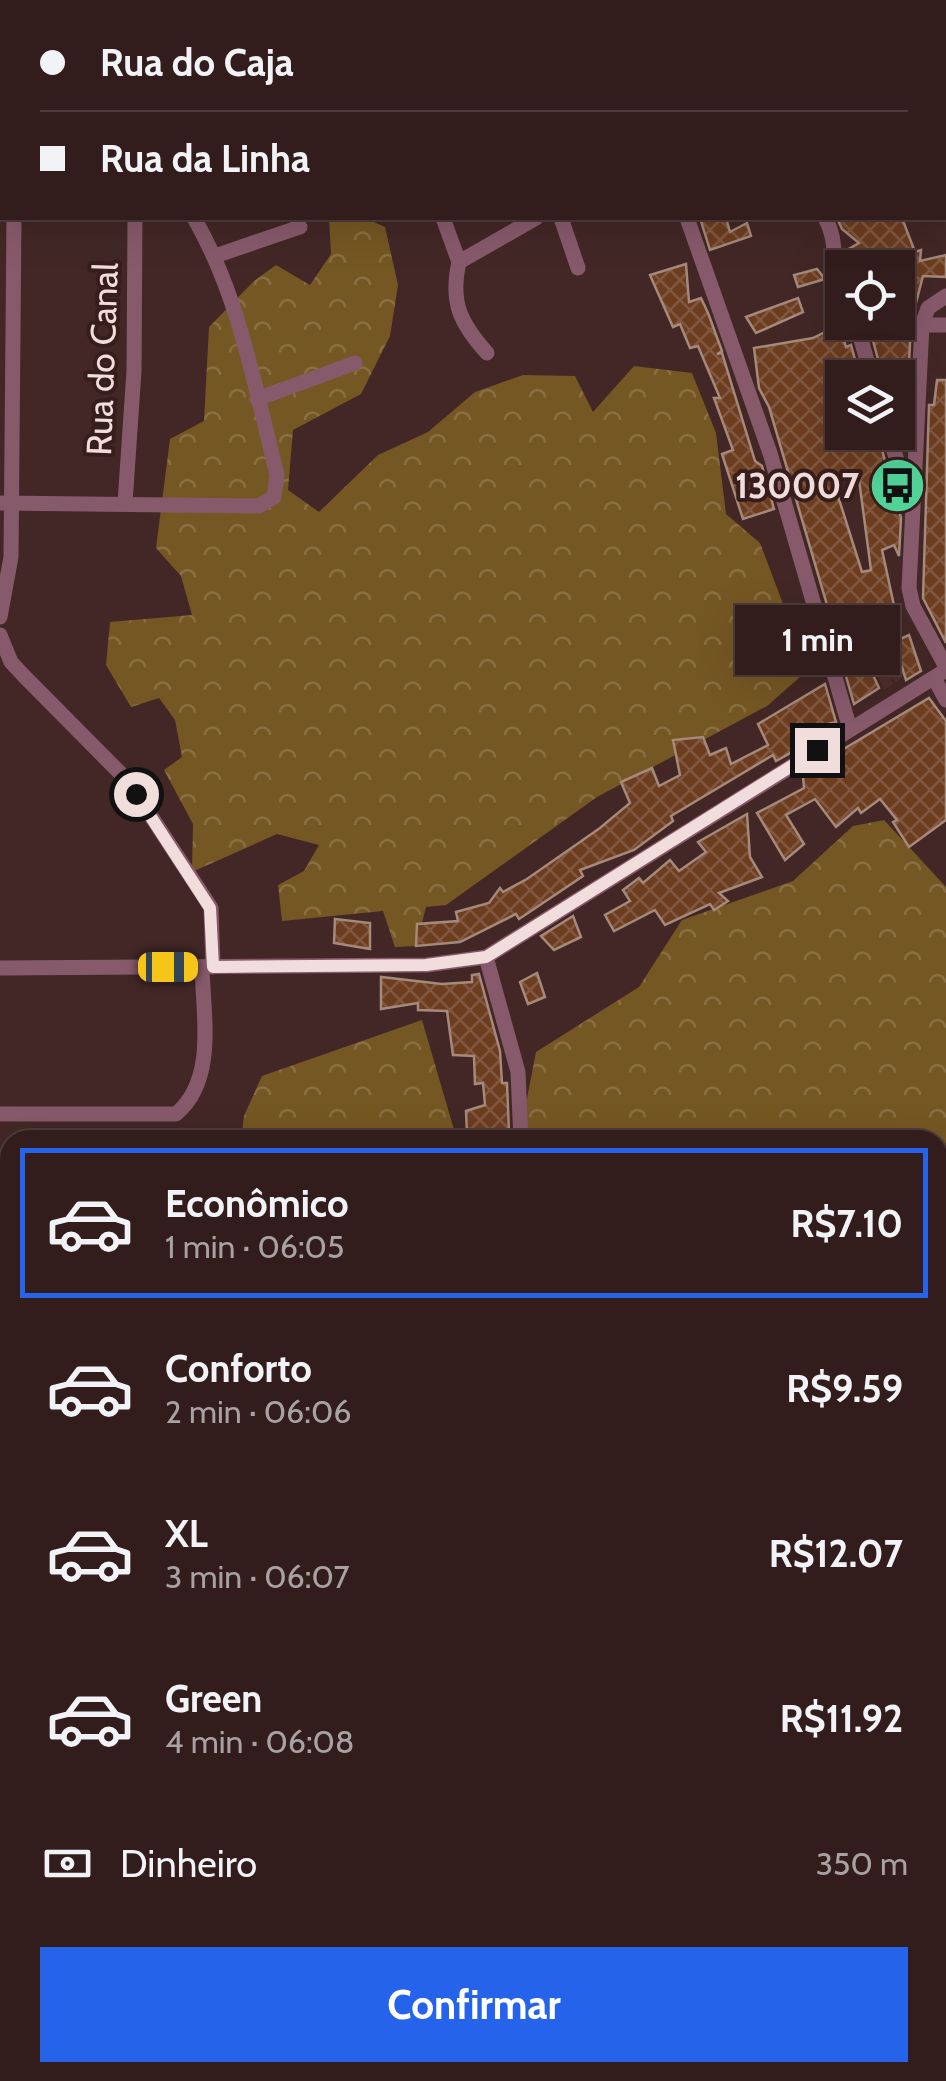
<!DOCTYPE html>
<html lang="pt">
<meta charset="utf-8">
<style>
:root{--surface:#321d1c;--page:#3d2a29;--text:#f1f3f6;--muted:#a8a2a3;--line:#4d3b3b;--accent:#2563eb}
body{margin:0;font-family:Cabin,sans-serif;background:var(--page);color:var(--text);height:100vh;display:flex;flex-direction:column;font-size:38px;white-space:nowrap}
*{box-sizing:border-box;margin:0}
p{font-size:32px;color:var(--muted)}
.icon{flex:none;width:55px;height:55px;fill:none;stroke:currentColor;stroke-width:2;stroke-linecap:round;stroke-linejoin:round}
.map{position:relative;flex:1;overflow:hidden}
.details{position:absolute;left:0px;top:1130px;width:948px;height:952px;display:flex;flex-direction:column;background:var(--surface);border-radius:30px 30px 0 0;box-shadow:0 10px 40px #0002,0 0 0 2px var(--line)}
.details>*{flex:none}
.hud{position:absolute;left:0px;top:0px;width:948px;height:220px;box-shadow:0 10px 40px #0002,0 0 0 2px var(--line);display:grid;align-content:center;height:220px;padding:0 40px;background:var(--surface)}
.fabs{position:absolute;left:825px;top:250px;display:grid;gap:20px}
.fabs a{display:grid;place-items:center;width:90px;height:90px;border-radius:0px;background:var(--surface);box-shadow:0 10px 40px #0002,0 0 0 2px var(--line);font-size:50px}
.end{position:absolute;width:45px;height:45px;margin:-22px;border:12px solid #f0dddc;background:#111;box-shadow:0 0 0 5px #111}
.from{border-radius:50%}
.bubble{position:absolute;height:70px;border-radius:0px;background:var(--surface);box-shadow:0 10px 40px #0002,0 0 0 2px var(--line);font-size:32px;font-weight:700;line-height:70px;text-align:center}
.car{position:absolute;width:30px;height:60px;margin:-30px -15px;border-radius:12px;box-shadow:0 0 8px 2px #0007;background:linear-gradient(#f5c518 24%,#345 0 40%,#f5c518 0 76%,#345 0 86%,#f5c518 0)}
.hud b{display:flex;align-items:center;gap:35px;height:95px;font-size:38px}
.hud b+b{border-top:2px solid var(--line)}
.hud i{width:25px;height:25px;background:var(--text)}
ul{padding:18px 0 0;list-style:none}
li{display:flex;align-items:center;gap:30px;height:150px;margin:0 20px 15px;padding:0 20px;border:5px solid transparent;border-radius:0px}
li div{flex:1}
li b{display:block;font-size:38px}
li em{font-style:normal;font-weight:700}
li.active{border-color:var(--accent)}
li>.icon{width:90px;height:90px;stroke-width:1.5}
.pay{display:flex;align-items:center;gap:25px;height:110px;padding:0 40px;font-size:38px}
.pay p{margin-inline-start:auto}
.primary-button{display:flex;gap:20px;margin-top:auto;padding:20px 40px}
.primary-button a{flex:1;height:115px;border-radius:0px;background:var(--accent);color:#fff;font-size:40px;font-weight:700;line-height:115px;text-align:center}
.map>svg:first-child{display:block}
.built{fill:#4f2d2b}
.forest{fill:url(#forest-crowns)}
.building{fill:url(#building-cross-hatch);stroke:#a5897a;stroke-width:2.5;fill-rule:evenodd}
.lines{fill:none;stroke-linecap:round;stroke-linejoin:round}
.minor{stroke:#875a6b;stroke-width:15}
.route{stroke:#f0dddc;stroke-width:12}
.labels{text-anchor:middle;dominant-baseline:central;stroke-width:8;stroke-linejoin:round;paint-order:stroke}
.street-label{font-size:35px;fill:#f0dddc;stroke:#371d1c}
.poi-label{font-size:35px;font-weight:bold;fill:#f0dddc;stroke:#371d1c;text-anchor:end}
</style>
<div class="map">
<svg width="946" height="2081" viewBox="0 0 946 2081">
<defs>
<pattern id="forest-crowns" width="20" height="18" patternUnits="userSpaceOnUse" patternTransform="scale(2.5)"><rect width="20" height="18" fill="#755723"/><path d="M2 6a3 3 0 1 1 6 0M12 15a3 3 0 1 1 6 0" fill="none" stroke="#896f42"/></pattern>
<pattern id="building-cross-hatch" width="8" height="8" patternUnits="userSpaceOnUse" patternTransform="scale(2.5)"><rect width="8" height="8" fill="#6d3d20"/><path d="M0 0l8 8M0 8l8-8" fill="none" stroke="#825940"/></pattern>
</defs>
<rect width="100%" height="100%" fill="#422726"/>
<!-- built -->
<path class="built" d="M891,644L902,678L895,683L888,670L893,684L884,690L868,655Z"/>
<!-- forest -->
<g class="forest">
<path d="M329,218H365L385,227L398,285L390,336L361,394L293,430L288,490L319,512L378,455L428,432L475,392L523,375L575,376L593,412L634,366L692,373L716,433L726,514L760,543L808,670L767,706L597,797L446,905L426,907L416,946L395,947L383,911L282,921L278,885L304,871L319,845L277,834L192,872L193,824L164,770L182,757L175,720L159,698L131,707L106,665L110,622L192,615L181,576L156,548L170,439L204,421L209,327L254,281L276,265L310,285L331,254Z"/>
<path d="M884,820L946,887V1174L938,1181V1140H519L536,1052L639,987L682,920L793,881L853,826Z"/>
<path d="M422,1020L457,1140H241L244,1116L262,1076Z"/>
</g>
<!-- building -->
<g class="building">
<path d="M700,218H726L730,232L747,223L751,236L710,250Z"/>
<path d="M837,218H902L915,252L921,250L920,261L946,255V277L923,276L911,322L905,447L898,426V373L883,378L868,322H898V268H883L879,254L851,266L845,251L859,243L842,229Z"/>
<path d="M686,264L689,302L701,298L708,313L722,351L717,354L722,353L755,461L762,466L774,509L743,519L722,454L733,450L714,398H720L698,346L690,348L680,324L673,327L650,275Z"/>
<path d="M817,269L825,279L798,287L794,275Z"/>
<path d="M798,298L803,312L756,333L746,317Z"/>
<path d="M839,325L846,347L851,345L860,378H842V432H877L901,518L899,556L894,545L882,550L898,624L837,639L769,407L759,388L754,348L813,338ZM858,472L871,570L862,572L832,477Z"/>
<path d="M937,380H946V643L923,598L929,405H934Z"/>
<path d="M909,635L921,671L906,680L894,642Z"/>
<path d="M864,655L879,688L854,704L843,666Z"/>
<path d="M825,684L836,722L801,730L808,743L776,761L773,755L671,816L673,821L634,850L580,870L583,876L519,919L516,914L460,942L416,946L417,924L458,921L456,912L489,903L500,888L503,892L527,879L600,828L630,803L621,782L652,768L659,786L680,775L673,740L703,737L710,755L726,748L731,764L768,745L758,724Z"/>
<path d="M929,698L946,721V820L909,847L893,822L897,820L880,799L861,813L858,808L836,827L815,799L786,815L804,844L785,860L757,813L804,788L803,776L827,759Z"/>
<path d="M747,814L750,857L762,877L719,893L728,901L714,910L710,904L665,925L655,910L614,931L605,915L630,901L623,890L639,878L643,883L670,860L679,871L706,852L698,842Z"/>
<path d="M573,916L581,937L554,950L541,936Z"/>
<path d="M335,919L370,923V949L334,943Z"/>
<path d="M537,973L545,997L528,1004L520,982Z"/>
<path d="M479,974L500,1051L502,1083H507L509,1132L467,1134L466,1111L485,1105L483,1083L475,1084L474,1056L453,1055L447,1011L418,1010V1003L381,1009V977L442,984L472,982V975Z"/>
</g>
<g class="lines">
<!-- minor -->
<g class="minor">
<path d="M372,0V2"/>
<path d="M492,0L493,2"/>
<path d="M625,0V2"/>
<path d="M733,0L734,2"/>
<path d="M820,0V2"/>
<path d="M227,2L234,0"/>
<path d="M0,49H2"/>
<path d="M0,72L2,73"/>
<path d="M0,126L2,129"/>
<path d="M443,218L459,262"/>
<path d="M561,218L578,268"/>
<path d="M687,218L770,453L850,729"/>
<path d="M825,218C839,242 830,263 842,288"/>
<path d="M215,256L300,227"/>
<path d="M459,262C450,302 460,323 487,353"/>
<path d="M459,262L536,218"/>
<path d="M946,296L928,308L922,325L909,588L913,606L946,667"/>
<path d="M856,322L872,378"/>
<path d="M922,325H946"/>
<path d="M257,399L355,363"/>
<path d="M888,432L908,495"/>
<path d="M0,503L259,506L274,497L277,475C255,388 239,295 194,218"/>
<path d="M125,503L134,371L135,218"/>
<path d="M0,617L11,557L14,218"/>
<path d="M0,635L11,662L24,676L128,781L204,897L211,908L213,967"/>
<path d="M934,678L946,700"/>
<path d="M486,957L518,1072L521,1140"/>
<path d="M0,968L427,965L486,957L946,670"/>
<path d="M0,1114H176C217,1080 203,1014 202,967"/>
<path d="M938,1250L946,1241"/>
<path d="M0,1480L10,1484"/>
<path d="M938,1503L946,1491"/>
<path d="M0,1663L10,1660"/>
<path d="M0,1787L10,1806"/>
<path d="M196,2072L203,2081"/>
<path d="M273,2081L282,2072"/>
</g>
</g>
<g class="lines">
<!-- route -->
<path class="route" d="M136,794L210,908L213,967L426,965L486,957L817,750"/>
</g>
<!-- icons -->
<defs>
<symbol id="bus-disc" viewBox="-11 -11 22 22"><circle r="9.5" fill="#51d398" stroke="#371d1c"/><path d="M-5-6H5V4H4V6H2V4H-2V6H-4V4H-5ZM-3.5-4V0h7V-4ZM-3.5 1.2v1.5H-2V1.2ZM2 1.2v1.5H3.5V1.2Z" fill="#111"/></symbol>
</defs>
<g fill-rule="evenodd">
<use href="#bus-disc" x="866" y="454" width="63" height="63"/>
</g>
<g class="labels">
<!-- street labels -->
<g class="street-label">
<text transform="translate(102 359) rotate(-88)">Rua do Canal</text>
</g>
<!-- poi labels -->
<g class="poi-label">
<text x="859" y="485">130007</text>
</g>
</g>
</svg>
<div class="fabs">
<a><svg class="icon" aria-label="locate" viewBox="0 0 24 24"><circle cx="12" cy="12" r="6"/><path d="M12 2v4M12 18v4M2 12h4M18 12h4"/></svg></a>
<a><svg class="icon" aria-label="layers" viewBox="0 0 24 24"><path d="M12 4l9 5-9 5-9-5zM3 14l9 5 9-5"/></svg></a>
</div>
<i class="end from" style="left:136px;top:794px"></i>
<i class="end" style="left:817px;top:750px"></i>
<div class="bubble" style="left:735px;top:605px;width:165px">1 min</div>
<i class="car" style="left:168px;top:967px;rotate:90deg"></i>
<div class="hud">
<b><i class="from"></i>Rua do Caja</b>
<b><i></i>Rua da Linha</b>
</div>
<section class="details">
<ul>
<li class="active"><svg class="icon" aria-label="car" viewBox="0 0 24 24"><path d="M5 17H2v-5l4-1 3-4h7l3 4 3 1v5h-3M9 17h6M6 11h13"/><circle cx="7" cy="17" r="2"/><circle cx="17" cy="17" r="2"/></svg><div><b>Econômico</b><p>1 min · 06:05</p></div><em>R$7.10</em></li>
<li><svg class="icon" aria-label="car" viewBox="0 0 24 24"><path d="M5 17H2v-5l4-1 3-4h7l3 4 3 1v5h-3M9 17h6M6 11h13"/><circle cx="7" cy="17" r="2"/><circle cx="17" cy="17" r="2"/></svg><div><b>Conforto</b><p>2 min · 06:06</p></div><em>R$9.59</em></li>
<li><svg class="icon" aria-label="car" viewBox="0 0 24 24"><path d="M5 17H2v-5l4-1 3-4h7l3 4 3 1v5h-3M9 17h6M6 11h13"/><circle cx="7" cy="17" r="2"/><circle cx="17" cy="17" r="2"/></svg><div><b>XL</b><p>3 min · 06:07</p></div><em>R$12.07</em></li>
<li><svg class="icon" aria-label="car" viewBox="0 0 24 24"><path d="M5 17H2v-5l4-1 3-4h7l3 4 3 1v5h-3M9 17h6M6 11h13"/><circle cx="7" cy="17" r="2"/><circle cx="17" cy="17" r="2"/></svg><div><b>Green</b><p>4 min · 06:08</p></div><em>R$11.92</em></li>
</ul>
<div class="pay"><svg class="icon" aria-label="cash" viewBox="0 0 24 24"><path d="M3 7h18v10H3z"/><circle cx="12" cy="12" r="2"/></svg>Dinheiro<p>350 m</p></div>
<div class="primary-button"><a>Confirmar</a></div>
</section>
</div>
